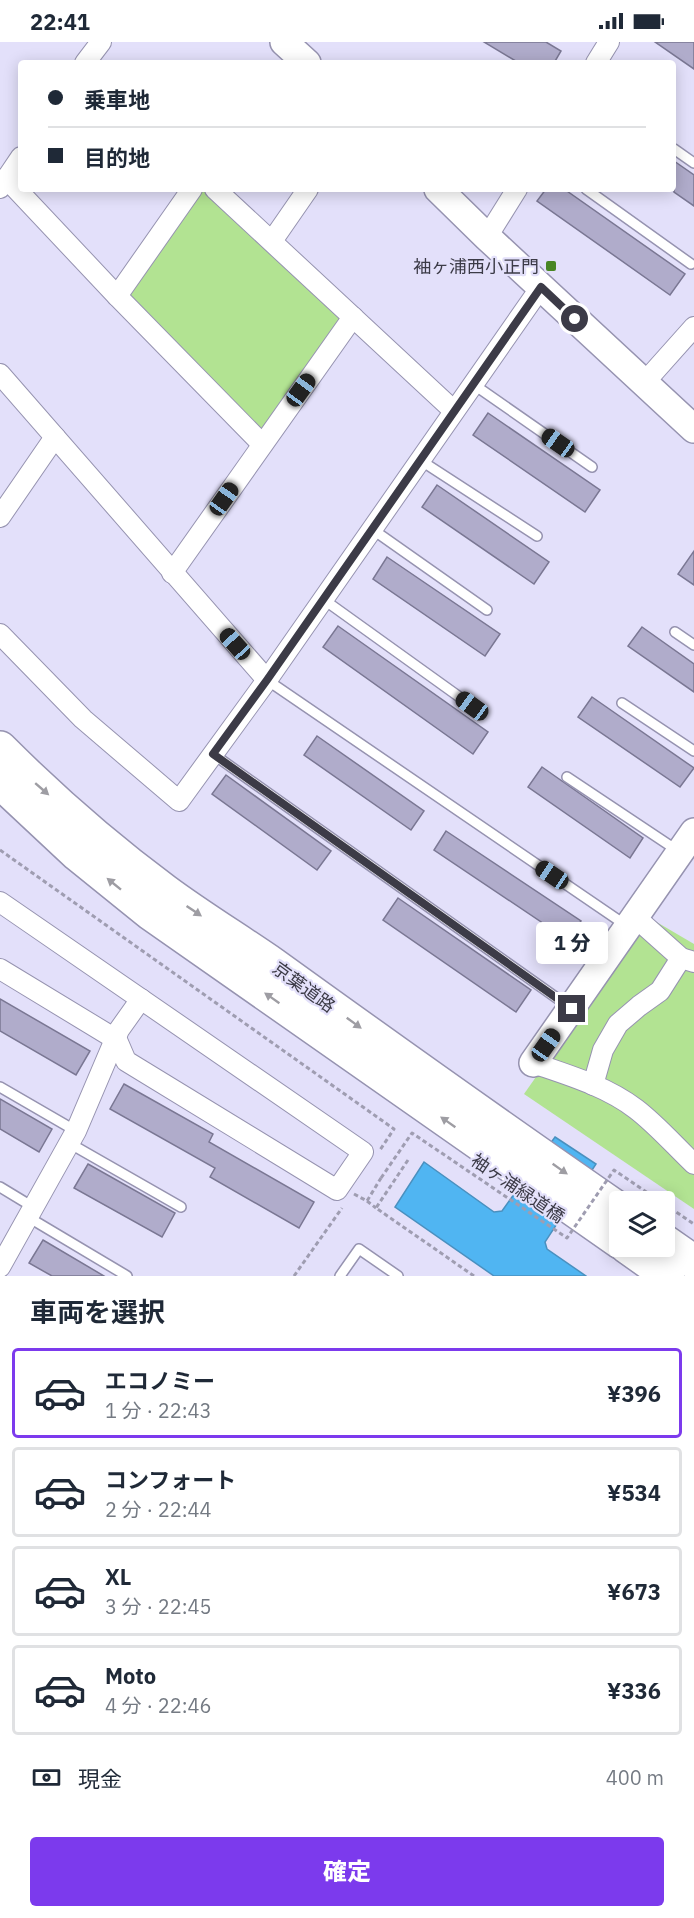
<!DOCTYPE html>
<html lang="ja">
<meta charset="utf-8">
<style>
:root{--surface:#fff;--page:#f6f6f7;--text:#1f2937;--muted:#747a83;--line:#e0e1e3;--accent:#7c3aed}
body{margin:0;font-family:"IBM Plex Sans","Noto Sans JP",sans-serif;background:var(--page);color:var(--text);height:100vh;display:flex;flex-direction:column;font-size:22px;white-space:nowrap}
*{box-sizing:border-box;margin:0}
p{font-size:20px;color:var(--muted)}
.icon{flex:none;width:33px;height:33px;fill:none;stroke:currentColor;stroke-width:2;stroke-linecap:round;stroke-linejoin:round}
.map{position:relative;height:1234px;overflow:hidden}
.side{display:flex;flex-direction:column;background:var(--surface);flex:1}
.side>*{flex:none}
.guide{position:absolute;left:18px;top:18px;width:658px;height:132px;border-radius:6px;box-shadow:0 3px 15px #0003;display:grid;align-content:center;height:132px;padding:0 30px;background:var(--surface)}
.controls{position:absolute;left:609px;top:1149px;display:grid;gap:12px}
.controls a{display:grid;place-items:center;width:66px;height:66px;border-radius:6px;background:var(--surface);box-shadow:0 3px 15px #0003;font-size:30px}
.end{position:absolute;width:27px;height:27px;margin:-14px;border:8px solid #3c3b47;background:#fff;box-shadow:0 0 0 3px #fff}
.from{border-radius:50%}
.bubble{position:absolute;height:42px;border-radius:6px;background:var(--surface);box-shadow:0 3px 15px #0003;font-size:20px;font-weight:800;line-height:42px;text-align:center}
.car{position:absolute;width:18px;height:36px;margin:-18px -9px;border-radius:8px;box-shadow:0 0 4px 2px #0007;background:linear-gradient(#222 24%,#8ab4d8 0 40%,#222 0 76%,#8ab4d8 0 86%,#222 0)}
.guide b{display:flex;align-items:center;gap:21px;height:57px;font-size:22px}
.guide b+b{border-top:2px solid var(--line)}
.guide i{width:15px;height:15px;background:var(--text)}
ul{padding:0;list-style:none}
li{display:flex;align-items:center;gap:18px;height:90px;margin:0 12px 9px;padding:0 18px;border:3px solid var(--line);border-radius:6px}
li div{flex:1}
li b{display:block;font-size:22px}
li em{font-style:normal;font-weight:800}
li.current{border-color:var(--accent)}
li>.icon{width:54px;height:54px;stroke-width:1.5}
h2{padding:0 30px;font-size:27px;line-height:72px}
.pay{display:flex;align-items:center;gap:15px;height:66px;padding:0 30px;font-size:22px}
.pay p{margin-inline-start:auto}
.cta{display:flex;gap:12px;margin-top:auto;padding:12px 30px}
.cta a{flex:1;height:69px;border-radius:6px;background:var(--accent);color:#fff;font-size:24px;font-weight:800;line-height:69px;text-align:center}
.status{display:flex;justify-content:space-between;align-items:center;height:42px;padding:0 30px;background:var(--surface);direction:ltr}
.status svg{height:16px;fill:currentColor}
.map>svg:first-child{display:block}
.green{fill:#b2e392}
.water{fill:#50b5f2;stroke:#4a90bf;stroke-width:1.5}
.building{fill:#b0accb;stroke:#7a7793;stroke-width:1.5}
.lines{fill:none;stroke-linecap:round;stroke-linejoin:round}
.lane-casing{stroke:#9693b0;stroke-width:12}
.street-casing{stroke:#9693b0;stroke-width:22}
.secondary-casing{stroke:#9693b0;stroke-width:30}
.highway-casing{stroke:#9693b0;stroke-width:36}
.path{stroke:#9f9db1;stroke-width:3;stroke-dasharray:4.5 3;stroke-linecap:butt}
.lane{stroke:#fff;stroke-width:9}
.street{stroke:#fff;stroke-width:20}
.secondary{stroke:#fff;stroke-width:27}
.highway{stroke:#fff;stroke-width:33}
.path-bridge{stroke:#9f9db1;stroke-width:3;stroke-dasharray:4.5 3;stroke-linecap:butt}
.oneway{fill:#9e9da3}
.route{stroke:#3c3b47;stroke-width:8}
.poi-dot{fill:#488523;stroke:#e3e0fa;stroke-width:2}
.labels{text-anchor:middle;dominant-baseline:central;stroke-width:4.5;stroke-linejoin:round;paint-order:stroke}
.poi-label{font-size:18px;fill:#3c3b47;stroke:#e3e0fa;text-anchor:end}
.street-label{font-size:18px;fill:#3c3b47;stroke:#e3e0fa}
</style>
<div class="status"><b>22:41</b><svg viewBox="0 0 49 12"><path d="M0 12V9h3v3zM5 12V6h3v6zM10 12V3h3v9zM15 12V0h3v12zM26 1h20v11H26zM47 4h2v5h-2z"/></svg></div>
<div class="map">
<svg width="694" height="1234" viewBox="0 0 694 1234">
<rect width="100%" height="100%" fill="#e3e0fa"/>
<!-- green -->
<g class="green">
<path d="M200,147H205L341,274L259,392L125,252Z"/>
<path d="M648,875L694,902V1167L524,1052Z"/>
</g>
<!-- water -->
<path class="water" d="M555,1095L596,1122L545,1200L547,1207L586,1234H494L395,1165L424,1120L494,1170L502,1169Z"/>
<!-- building -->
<g class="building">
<path d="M484,0H546L561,9L554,21H519Z"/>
<path d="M655,0H694V27Z"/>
<path d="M674,119L694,133V164L674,150Z"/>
<path d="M546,147H564L685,232L670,253L537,159Z"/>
<path d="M488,371L600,448L585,470L473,393Z"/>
<path d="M437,443L549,520L534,542L422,465Z"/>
<path d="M694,509V543L678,532Z"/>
<path d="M387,515L500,592L485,614L373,537Z"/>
<path d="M338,584L488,690L473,712L323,605Z"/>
<path d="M642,585L694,622V650L628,604Z"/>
<path d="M592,655L694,726L680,745L578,675Z"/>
<path d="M317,694L424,769L411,788L304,713Z"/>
<path d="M542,725L643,796L630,816L528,745Z"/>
<path d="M226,733L331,809L317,828L212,752Z"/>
<path d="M446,789L581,879L568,898L434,808Z"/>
<path d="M398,856L531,948L516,970L383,878Z"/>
<path d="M0,957L90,1009L76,1033L0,989Z"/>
<path d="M124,1042L213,1092L209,1100L314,1160L299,1186L210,1135L215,1126L110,1067Z"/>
<path d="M0,1057L52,1087L39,1110L0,1087Z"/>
<path d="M88,1122L175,1171L162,1195L74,1146Z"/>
<path d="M43,1198L104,1234H52L29,1221Z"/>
</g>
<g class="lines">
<defs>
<g id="lane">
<path d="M674,107L694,121"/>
<path d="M586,147L691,222"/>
<path d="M473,342L592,425"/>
<path d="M420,418L537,494"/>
<path d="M372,487L487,568"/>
<path d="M323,557L472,664"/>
<path d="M675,590L694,603"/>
<path d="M267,638L627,884"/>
<path d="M622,661L694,709"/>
<path d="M213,712L568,964"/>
<path d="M567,735L678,809"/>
<path d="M0,1045L76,1089"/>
<path d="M69,1101L181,1165"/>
<path d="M0,1145L33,1165"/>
<path d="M28,1175L127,1234"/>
<path d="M340,1234L359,1207L398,1234"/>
</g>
<g id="street">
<path d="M85,21L101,0"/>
<path d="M596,21L609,0"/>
<path d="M6,136L117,254L262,402"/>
<path d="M0,146L21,115"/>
<path d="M215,147L454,369"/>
<path d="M487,195L517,147"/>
<path d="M272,199L308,147"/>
<path d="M117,254L192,147"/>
<path d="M0,332L267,638"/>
<path d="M644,341L694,285"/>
<path d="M0,475L55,395"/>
<path d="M172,531L353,275"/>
<path d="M0,592L83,677L179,759L267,638L541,245"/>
<path d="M0,860L363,1110L337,1148L126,1019L117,998L0,927"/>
<path d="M635,875L681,916L694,920"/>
<path d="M533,1021C568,1033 606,1044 636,1067C657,1083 675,1104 694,1122"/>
<path d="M593,1043L603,1008L618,982L639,964L660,949L681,916"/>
<path d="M0,1225L76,1089L119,988L141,957"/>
</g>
<g id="secondary">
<path d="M284,0L307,21"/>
<path d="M438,147L487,195L694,387"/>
<path d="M533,1021L694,790"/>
</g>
<g id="highway">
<path d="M0,706C51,757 107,806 165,849C200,875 238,898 274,923C389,1006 504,1088 620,1168"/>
<path d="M0,740L77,812L150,871L620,1200"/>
<path d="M664,1199L694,1220"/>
<path d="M626,1204L668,1234"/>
</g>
</defs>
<!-- lane casing -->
<use href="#lane" class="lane-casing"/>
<!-- street casing -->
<use href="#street" class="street-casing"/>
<!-- secondary casing -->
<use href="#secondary" class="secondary-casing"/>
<!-- highway casing -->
<use href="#highway" class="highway-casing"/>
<!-- path -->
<g class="path">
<path d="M0,808L394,1087L380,1108"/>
<path d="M408,1118L376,1166L474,1234"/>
<path d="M354,1152L367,1159L381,1136"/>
<path d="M367,1159L376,1166"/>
<path d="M664,1162L694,1182"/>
<path d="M294,1234L342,1166"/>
</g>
<!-- lane -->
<use href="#lane" class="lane"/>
<!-- street -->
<use href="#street" class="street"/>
<!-- secondary -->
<use href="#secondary" class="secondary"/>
<!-- highway -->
<use href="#highway" class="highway"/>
<!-- path-bridge -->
<path class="path-bridge" d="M381,1136L412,1091L567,1196L614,1128L661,1160"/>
</g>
<!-- one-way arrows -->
<defs><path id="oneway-solid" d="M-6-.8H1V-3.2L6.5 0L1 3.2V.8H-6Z" transform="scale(1.5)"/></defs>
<g class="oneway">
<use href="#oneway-solid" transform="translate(42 747) rotate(41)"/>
<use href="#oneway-solid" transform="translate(114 842) rotate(-141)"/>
<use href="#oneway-solid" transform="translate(194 869) rotate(34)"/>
<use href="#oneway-solid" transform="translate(272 956) rotate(-145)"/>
<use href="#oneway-solid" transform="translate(354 981) rotate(36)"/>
<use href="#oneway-solid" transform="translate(448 1080) rotate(-145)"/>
<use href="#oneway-solid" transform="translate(560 1127) rotate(35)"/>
</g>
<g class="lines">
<!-- route -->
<path class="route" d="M572,967L213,712L267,638L541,245L575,277"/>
</g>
<!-- markers -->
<rect class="poi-dot" x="545" y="218" width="12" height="12" rx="3"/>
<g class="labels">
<!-- poi labels -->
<g class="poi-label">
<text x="539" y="224">袖ヶ浦西小正門</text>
</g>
<!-- street labels -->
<g class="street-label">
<text transform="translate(304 945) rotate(36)">京葉道路</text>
<text transform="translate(518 1146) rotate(34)">袖ヶ浦緑道橋</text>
</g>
</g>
</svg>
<div class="controls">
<a><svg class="icon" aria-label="layers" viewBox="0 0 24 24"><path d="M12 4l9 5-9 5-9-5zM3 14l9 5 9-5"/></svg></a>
</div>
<i class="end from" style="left:575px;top:277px"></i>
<i class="end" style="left:572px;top:967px"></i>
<div class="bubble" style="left:536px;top:880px;width:72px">1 分</div>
<i class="car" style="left:301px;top:348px;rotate:36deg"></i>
<i class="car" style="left:558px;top:401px;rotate:305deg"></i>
<i class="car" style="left:224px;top:457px;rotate:35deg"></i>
<i class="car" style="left:235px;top:602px;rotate:318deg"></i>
<i class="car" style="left:472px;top:664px;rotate:306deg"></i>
<i class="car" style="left:552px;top:833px;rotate:304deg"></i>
<i class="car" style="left:546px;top:1003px;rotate:35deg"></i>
<div class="guide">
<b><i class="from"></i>乗車地</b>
<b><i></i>目的地</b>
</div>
</div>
<section class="side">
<h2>車両を選択</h2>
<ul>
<li class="current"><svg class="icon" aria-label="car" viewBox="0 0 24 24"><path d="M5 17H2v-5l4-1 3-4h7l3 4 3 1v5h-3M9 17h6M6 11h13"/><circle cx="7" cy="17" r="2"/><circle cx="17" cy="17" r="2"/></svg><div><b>エコノミー</b><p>1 分 · 22:43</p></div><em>¥396</em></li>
<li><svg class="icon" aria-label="car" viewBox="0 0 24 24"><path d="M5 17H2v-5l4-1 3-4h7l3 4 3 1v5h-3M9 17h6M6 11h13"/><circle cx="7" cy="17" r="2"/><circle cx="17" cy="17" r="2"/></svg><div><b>コンフォート</b><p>2 分 · 22:44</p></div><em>¥534</em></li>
<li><svg class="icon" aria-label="car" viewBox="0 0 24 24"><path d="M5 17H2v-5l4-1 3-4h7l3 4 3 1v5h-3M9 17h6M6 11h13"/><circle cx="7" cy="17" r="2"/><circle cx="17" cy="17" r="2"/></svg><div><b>XL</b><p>3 分 · 22:45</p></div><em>¥673</em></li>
<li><svg class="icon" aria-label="car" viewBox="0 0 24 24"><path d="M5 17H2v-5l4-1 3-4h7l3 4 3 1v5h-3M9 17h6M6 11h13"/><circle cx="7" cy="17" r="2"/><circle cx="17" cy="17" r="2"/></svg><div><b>Moto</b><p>4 分 · 22:46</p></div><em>¥336</em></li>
</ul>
<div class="pay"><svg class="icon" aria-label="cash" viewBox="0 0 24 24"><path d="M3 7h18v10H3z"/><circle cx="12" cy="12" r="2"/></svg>現金<p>400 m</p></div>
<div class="cta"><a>確定</a></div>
</section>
